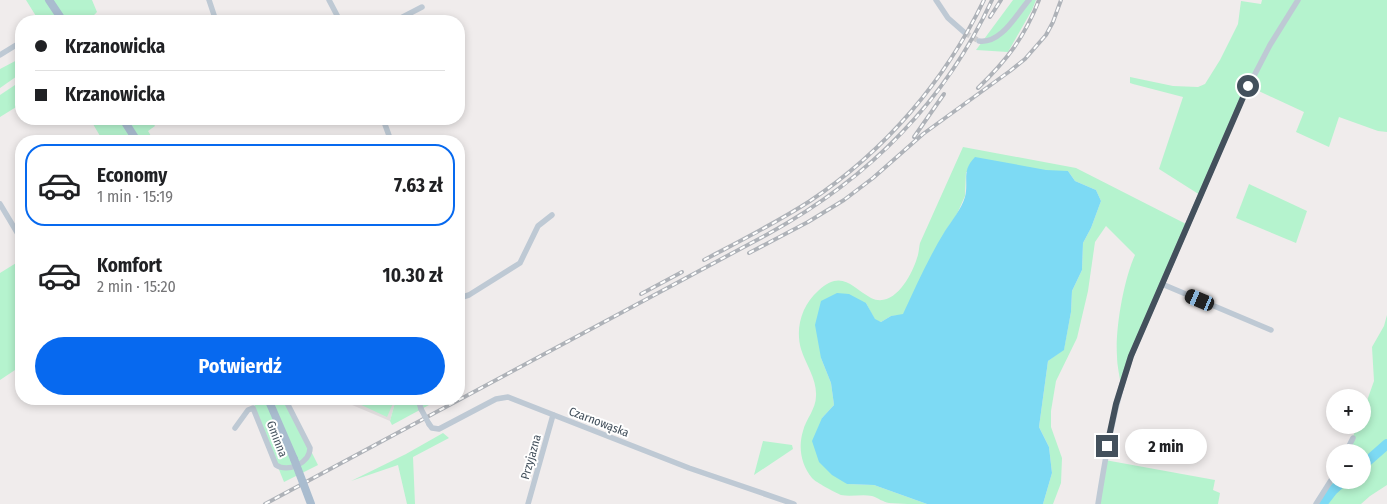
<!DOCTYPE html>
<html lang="pl">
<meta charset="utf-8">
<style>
:root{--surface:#fff;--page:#f2f2f2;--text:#202124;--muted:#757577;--line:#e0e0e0;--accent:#0769ef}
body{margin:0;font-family:"Fira Sans Condensed",sans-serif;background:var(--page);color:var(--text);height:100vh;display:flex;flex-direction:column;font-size:19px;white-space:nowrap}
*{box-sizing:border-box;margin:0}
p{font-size:16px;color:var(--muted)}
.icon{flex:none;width:28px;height:28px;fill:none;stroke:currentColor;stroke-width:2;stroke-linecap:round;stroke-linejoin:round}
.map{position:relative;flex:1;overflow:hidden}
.drawer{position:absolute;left:15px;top:135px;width:450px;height:270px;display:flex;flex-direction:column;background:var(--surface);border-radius:20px;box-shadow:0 2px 8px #0003}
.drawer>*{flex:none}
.top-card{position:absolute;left:15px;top:15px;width:450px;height:110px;border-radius:20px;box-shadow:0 2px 8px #0003;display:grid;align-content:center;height:110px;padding:0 20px;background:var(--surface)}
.tools{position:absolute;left:1326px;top:389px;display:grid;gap:10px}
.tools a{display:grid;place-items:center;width:45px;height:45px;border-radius:50%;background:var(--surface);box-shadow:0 2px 8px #0003;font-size:25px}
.end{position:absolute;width:22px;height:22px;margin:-11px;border:6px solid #43505c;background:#fff;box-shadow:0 0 0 2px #fff}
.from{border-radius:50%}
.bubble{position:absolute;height:35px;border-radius:18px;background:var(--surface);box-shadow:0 2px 8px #0003;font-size:16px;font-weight:700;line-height:35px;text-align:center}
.car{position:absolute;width:15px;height:30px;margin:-15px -8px;border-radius:6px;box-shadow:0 0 4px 1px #0007;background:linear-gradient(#222 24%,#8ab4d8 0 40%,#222 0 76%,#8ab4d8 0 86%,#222 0)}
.top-card b{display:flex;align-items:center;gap:18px;height:48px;font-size:19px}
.top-card b+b{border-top:1px solid var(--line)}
.top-card i{width:12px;height:12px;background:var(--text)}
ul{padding:9px 0 0;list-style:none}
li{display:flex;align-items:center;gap:15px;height:82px;margin:0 10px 8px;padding:0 10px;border:2px solid transparent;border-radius:20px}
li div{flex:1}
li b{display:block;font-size:19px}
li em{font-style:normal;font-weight:700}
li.active{border-color:var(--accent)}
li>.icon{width:45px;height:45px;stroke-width:1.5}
.action{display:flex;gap:10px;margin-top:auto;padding:10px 20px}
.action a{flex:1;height:58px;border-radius:30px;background:var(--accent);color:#fff;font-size:20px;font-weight:700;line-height:58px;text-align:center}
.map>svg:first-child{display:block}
.education{fill:#e1ddde}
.green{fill:#b5f3ce}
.water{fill:#7ddaf4}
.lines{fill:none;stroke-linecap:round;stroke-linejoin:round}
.river{stroke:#7ddaf4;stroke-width:10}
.minor-tunnel{stroke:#cdcdcf;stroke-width:5.5;stroke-dasharray:5.5 3;stroke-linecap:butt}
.minor{stroke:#bec9d4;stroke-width:5.5}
.major{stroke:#a9bccf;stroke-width:8}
.rail-casing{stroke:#aeb2b8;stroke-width:4}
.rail{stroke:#fff;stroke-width:2;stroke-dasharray:5.5;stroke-linecap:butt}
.minor-bridge{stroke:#bec9d4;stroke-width:5.5}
.major-bridge{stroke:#a9bccf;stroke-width:8}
.route{stroke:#43505c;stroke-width:6}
.labels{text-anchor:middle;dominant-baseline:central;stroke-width:4;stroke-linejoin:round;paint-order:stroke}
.street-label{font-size:12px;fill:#43505c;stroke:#fff}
</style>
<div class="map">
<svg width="1387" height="504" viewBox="0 0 1387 504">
<rect width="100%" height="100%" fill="#f0ecec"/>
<!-- education -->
<path class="education" d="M338,399H396L390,421Z"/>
<!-- green -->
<g class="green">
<path d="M26,0H92L97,12L91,18L93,21H39Z"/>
<path d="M1013,0H1036L1032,10L1008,52L976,50Z"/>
<path d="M1262,0H1387V132L1378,131L1339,117L1329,147L1296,132L1304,112L1248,86L1200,195L1159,169L1183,97L1133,84L1130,83V77L1173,86L1198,87L1205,84L1220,60L1238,24L1241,1L1261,4Z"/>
<path d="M21,58L18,67L21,68L20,74L0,88V69Z"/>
<path d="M21,81V104L0,117V95Z"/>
<path d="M90,119H151L155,126L148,131L154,141H103Z"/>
<path d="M963,147L1076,168L1188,225L1121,387C1120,377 1117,366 1117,356C1115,329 1124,279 1135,255L1106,226L1095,242L1088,291L1077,338L1056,381L1051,411V427L1062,458L1061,483L1053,504H1043L1052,473L1049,447L1039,427L1048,361L1064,349L1071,312L1072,291L1082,270L1083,243L1091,228L1101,201L1096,190L1075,181L1068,171L966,172L965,196L957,214L946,230L903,315L891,316L881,322L875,320L866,303L821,358L831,383L834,405L822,418L847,484L874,485L927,504C916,504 900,504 889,503C883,502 878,498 872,496C862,494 851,497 841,495C836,493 815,482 812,478C801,465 798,447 803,431C806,419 816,409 816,396C817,379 806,365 801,349C795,328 802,305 818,291C842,269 851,287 871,298C894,309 912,275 917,258C919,253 919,247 920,243Z"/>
<path d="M1249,184L1307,211L1296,243L1236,218Z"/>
<path d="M21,260V366L0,380V273Z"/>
<path d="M1387,315V485L1370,496L1361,504H1316L1335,474V480H1362V452H1346L1358,425H1362L1363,412L1374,381L1372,347L1384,326Z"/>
<path d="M254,399H285L318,465L284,482L255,410Z"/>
<path d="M356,399H390L394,401L387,417L355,402Z"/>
<path d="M396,399H440L392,425L390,421Z"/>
<path d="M443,433L449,438L413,457L415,504H407L398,465L351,481L406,454Z"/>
<path d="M763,441L792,445L793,449L754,475Z"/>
<path d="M1105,460L1215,480L1213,490L1220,493L1218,504H1098Z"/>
</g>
<!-- water -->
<path class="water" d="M975,157L1046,170L1068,171L1075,181L1096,190L1101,201L1091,228L1083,243L1082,270L1072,291L1071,312L1064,350L1048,361L1039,427L1049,447L1052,473L1043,504H927L874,485L847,484L832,475L819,462L812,441L822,418L834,405L831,383L821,358L815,325L821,301L837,293L849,294L866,303L875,319L881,322L891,316L903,314C916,286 929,257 945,231C952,220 961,210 965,197C969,181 961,171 975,157Z"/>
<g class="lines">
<!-- river -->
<g class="river">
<path d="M1362,466L1387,444"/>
<path d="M1322,504L1333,490L1344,480"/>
</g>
<!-- minor-tunnel -->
<path class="minor-tunnel" d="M965,33L979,41"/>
<!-- minor -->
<g class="minor">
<path d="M209,0L216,21"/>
<path d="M329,0L340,21"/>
<path d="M936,0L948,18L965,33"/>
<path d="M395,21L422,7"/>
<path d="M979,41C1001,44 1016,15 1029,0"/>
<path d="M0,55L21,42"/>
<path d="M383,119L391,141"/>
<path d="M0,204L21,239"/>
<path d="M1162,284L1271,330"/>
<path d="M459,298L469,295L520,263L538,226L552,215"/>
<path d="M418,399L421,409"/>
<path d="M429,424L432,428L439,429L496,399L508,397L689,468L794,504"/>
<path d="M235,428L248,410L253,408L276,465C288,473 310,463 310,448L285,399"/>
<path d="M1346,452L1353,438"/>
<path d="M528,504L553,415"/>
<path d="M1098,504C1106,454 1114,405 1131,356L1243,97L1270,45L1298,0"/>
<path d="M1316,504L1335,474"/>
</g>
<!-- major -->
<g class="major">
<path d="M49,0L63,21"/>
<path d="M123,119L137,141"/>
<path d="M268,399L294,459"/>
</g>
<defs>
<g id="rail">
<path d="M990,17L1001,0"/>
<path d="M978,88C1007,60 1024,38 1039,0"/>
<path d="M914,137L944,94"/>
<path d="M749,253L808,222L844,200L873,178L923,134L1010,71L1025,59L1046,35L1053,22L1061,0"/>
<path d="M704,260C740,241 776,223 810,201C885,151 945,81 984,0"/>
<path d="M641,294L682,272"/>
<path d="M265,504L768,234C868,179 944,104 992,0"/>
</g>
</defs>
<!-- rail casing -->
<use href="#rail" class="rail-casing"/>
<!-- rail -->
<use href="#rail" class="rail"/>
<!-- minor-bridge -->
<path class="minor-bridge" d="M421,409L429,424"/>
<!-- major-bridge -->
<path class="major-bridge" d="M294,459L311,504"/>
</g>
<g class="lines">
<!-- route -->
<path class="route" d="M1107,446L1116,404L1131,356L1248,86"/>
</g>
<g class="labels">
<!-- street labels -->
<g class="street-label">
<text transform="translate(599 422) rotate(21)">Czarnowąska</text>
<text transform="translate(277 439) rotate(69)">Gminna</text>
<text transform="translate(531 457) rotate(-74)">Przyjazna</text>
</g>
</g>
</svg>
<div class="tools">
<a>+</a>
<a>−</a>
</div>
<i class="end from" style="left:1248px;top:86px"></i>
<i class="end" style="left:1107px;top:446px"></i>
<div class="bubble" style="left:1125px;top:429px;width:82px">2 min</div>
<i class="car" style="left:1200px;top:300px;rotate:293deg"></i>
<div class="top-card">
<b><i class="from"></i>Krzanowicka</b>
<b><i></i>Krzanowicka</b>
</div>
<section class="drawer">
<ul>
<li class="active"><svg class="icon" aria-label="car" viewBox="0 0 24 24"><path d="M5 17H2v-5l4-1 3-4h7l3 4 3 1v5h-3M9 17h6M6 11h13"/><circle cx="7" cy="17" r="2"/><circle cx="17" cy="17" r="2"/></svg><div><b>Economy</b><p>1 min · 15:19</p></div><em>7.63 zł</em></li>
<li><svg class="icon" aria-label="car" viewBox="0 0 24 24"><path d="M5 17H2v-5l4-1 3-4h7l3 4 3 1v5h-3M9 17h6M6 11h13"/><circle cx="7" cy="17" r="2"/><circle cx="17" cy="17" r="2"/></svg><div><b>Komfort</b><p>2 min · 15:20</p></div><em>10.30 zł</em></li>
</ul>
<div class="action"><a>Potwierdź</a></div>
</section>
</div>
